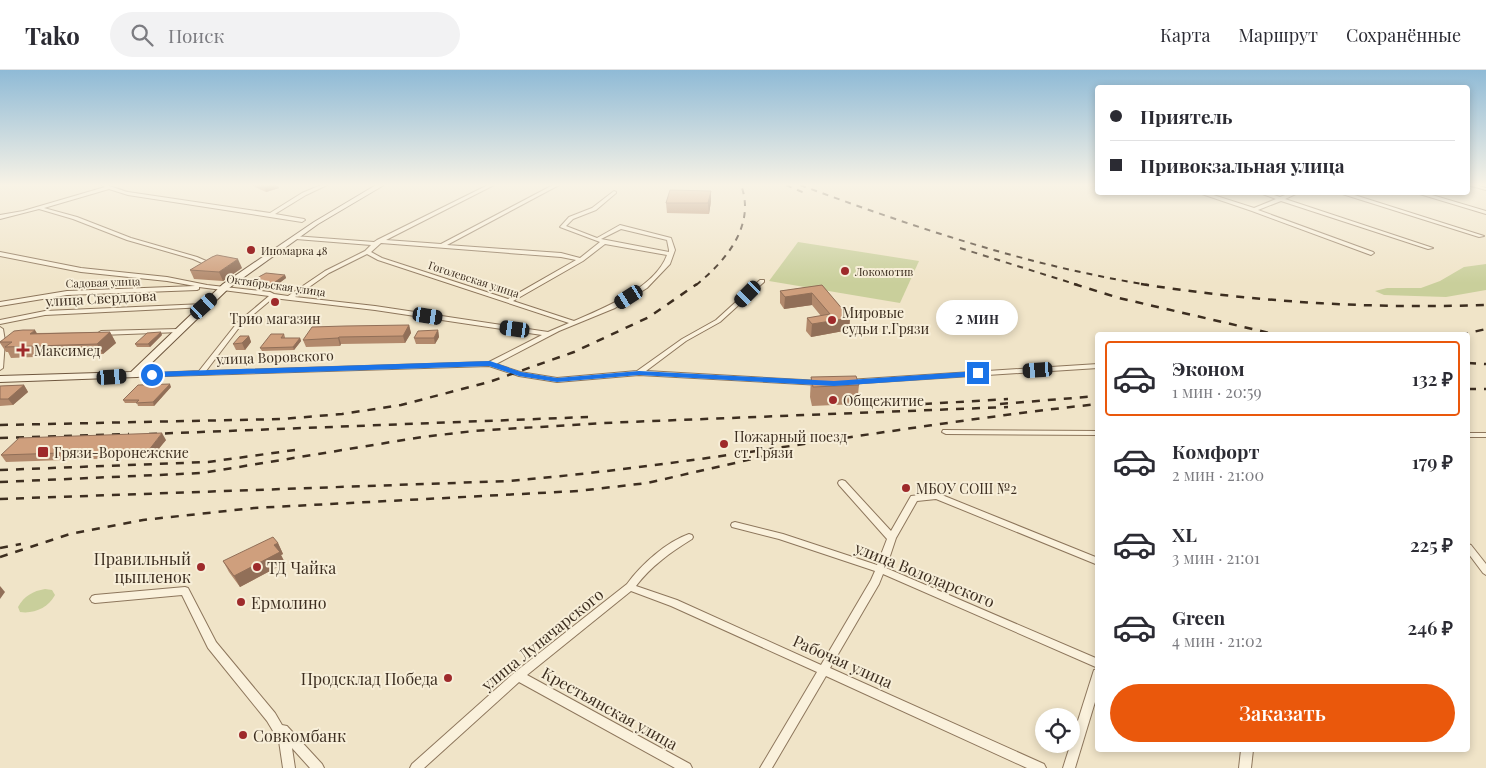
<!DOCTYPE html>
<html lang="ru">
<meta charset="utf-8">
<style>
:root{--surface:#fff;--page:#f2f2f3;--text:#2b2b33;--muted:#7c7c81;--line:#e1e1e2;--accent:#ea580c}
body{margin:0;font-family:"Playfair Display",serif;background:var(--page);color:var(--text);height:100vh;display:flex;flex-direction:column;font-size:19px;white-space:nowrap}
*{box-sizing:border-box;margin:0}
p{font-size:16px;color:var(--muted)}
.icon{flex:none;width:28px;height:28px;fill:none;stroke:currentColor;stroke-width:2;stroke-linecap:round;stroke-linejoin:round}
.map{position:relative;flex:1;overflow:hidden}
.sheet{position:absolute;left:1095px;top:262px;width:375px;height:420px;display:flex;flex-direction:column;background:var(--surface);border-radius:5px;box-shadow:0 2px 8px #0003}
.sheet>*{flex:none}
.banner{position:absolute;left:1095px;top:15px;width:375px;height:110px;border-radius:5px;box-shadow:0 2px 8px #0003;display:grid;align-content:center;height:110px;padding:0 15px;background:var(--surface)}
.fabs{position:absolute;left:1035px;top:638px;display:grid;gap:10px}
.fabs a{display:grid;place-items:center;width:45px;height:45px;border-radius:50%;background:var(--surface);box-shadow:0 2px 8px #0003;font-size:25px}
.end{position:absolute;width:22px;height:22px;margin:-11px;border:6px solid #1a73e8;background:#fff;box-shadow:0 0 0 2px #fff}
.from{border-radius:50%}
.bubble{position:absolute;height:35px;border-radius:18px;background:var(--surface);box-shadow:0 2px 8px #0003;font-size:16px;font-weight:600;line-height:35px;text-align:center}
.car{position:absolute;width:15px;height:30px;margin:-15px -8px;border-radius:6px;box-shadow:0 0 4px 1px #0007;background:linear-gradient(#222 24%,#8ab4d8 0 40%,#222 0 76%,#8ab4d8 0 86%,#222 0)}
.banner b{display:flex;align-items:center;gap:18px;height:48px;font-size:19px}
.banner b+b{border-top:1px solid var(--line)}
.banner i{width:12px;height:12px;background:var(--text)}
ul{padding:9px 0 0;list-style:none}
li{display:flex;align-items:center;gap:15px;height:75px;margin:0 10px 8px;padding:0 5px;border:2px solid transparent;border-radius:5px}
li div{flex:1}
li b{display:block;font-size:19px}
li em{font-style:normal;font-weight:600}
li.on{border-color:var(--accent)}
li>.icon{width:45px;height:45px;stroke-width:1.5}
.primary-button{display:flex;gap:10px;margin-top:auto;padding:10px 15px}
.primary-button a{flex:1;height:58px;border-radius:30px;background:var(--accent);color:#fff;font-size:20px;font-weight:600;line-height:58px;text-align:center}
header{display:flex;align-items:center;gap:30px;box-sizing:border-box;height:70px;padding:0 25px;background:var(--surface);border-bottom:1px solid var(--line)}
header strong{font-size:24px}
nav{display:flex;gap:28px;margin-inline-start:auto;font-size:18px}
.search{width:350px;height:45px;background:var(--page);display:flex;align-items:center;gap:12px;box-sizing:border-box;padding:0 18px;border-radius:28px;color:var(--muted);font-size:19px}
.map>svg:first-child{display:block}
.green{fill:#c9cf9b}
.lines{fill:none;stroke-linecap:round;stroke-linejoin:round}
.street-casing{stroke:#8d765c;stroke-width:2}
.secondary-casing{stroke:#6f573f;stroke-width:2}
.street{fill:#faf1dc;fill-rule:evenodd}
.secondary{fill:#faf1dc;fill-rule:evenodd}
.rail-far1{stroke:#3d2e20;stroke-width:2;stroke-dasharray:6 6;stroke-linecap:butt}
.rail{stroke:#3d2e20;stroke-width:2.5;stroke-dasharray:8 8;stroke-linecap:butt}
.wall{fill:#b2896c}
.shaded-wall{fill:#916f58}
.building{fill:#cf9f7d;stroke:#916f58}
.route{fill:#1a73e8}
.poi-dot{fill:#9e2a2b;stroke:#f7eed8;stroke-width:2}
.labels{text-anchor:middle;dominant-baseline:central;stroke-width:4;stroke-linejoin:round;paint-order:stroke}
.far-poi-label{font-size:11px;fill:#3d2e20;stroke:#f7eed8;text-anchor:start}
.far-street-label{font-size:11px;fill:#3d2e20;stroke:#f7eed8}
.street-label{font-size:14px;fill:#3d2e20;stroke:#f7eed8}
.poi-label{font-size:14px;fill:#3d2e20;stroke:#f7eed8;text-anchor:start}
.near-poi-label{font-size:16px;fill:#3d2e20;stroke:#f7eed8;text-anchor:start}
.near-street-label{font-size:16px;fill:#3d2e20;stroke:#f7eed8}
</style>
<header>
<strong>Tako</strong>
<div class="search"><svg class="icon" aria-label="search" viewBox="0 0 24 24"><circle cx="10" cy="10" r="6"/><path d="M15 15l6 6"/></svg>Поиск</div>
<nav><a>Карта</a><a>Маршрут</a><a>Сохранённые</a></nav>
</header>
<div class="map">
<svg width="1486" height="698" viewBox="0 0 1486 698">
<rect width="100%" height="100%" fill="#f0e4c8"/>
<!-- green -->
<g class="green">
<path d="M798,172L919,191L900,233L769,211Z"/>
<path d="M1486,194V220L1446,227L1384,225L1375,221L1387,218H1421L1440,211L1464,197Z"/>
<path d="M45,519L52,520L55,525C48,538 34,544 20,542L18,537C24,526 33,521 45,519Z"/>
</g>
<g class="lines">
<defs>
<g id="street">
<path d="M102,115C111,115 119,120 128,122L270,143L302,123L321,115H327L306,125L275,144L304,149L305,150L302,152L128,125L109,119L44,138L77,147L131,168L197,187L213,194L214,195L211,197L193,189L127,170L73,149L39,139L0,149V145L23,141L105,117Z"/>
<path d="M488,115H494L386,170L441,174L553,115H559L447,175L561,183L580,188L600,172L560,157L569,147L592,138L614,121L616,122V123L596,140L573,149L566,156L597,168L620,155L671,168L675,180L670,194L647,218L615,238L559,261L496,294L520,302L557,308L637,301L682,269L716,250L760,210H764V212L720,252L686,271L646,301L821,311L825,313L821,315L639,305L557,312L519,306L489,296L134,307L132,306L131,305L132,304L199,301L237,253L269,226L199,217V219L197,220L67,225L0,236V232L67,221L195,216L167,211L81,202L0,186V182L81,198L167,207L207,215L270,222L274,224L288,226L325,201L365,181L371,175L296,169L294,168V166L374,172L377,170ZM621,159L667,170L669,180V182L601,169ZM381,173L561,187L576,190L508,229L382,188L371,182ZM605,174L667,185C655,218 604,238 574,251L513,231L583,191ZM367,184L378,190L569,253L548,262L375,236L295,227L329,203ZM273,228L375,240L542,265L489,292L206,301L241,255Z"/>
<path d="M1468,115H1476L1486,118V120Z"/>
<path d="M1196,122H1204L1254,138L1276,129L1257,122H1265L1280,127L1293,122H1300L1285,129L1433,178L1428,179L1281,131L1258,140L1373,182L1374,183L1371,185L1252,141Z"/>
<path d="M1336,122H1345L1484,166L1479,167Z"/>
<path d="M1413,122H1422L1486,141V144Z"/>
<path d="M204,234L206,235V237L45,245L0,254V250L45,241Z"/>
<path d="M0,257L3,259L5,271L3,298L0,300Z"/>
<path d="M178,259L181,261L180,262L101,265L98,263L101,261Z"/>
<path d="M1098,294V298L848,314L844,312L848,310Z"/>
<path d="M943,360L1098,361V365L946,364L942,362Z"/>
<rect x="1468" y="363" width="18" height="4"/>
<path d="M842,410L845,411L891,461L911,426L937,423L1098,488V495L936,429L917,431L896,468L886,498L1098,589V598L883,504L879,514L830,598L1044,694L1046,698H1027L826,606L772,698H760L817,602L671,536L631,521L527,605L690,694L692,698H675L519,612L424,698H410L412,694L514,603L627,514C641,495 666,472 689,464L692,465L693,467L692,469C671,482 651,496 636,516L677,530L821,595L871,510L875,501L779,469L732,457L731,455L732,453L735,452L783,464L877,495L887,469L839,415L838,413L839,411Z"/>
<path d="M1468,474L1471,475L1486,494V505L1483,503L1468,483Z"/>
<path d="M185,517L188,518L216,572L275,643L282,655L287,656L322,694L324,698H310L292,678L295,698H283L279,671L267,651L208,578L182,525L95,533L92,532L90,529L92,526L95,525Z"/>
<path d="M1098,599V622L1075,698H1063L1093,603L1094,600Z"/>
<path d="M1241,680H1253L1251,698H1239Z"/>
</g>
<path id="secondary" d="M376,115H384L318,154L229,218L137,307L0,312V306L131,302L223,214L314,152Z"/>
</defs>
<!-- street casing -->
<use href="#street" class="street-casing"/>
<!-- secondary casing -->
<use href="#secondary" class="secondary-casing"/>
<!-- street -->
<use href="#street" class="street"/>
<!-- secondary -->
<use href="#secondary" class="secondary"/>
<!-- rail-far1 -->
<g class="rail-far1">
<path d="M786,115L807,124"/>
<path d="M800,115C914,157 1028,196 1149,215"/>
<path d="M960,178L1078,215"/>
<path d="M696,215C726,191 756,155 741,115"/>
</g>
<!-- rail -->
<g class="rail">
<path d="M1074,214L1119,228L1278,265"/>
<path d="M1141,214C1256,232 1370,239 1486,235"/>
<path d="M1460,265L1486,259"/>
<path d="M1468,293L1486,294"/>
<path d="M1468,319H1486"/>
<path d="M1000,334L1098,326"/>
<path d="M908,335L1008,329"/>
<path d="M0,355L282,349L342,344L401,335L489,312L574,282L649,247L697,214"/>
<path d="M149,364L588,347"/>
<path d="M0,368L129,364"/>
<path d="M0,400L208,392L295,380"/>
<path d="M0,412L202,403L422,367L474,361L603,353L1008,337"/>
<path d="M0,429L509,411C707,394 901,355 1098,334"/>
<path d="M0,478L21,474"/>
<path d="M0,487L70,464L143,450L254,438L578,421L647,413L770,385"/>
</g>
</g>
<!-- wall -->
<g class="wall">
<path d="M251,115H277L279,118L266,122Z"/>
<path d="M711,121V131L709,144L667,143L666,133Z"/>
<path d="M242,198L223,211L194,209L190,200Z"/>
<path d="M285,205L286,208L270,220L260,219L254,213L253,210Z"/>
<path d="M822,215L850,248L849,260L811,267L806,261L807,248L821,246L812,235L784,239L780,233V221Z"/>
<path d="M409,255L411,263L405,273L341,274L340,276L306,277L303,270Z"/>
<path d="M438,260L439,267L435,274H416L414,268Z"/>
<path d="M110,262L116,273L103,284L11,288L8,282H6L0,273V271L37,263Z"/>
<path d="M284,264L285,267V268H300L301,271L294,280L262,281L260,278Z"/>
<path d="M162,265L150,277H137L135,274Z"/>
<path d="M249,266L251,272L245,280H236L233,274Z"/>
<path d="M811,307L859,315L857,334L812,336L810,327Z"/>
<path d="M24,315L28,322L13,335L0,336V316Z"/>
<path d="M171,317L154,336H138L137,333H125L123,330Z"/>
<path d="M166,370L152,387L6,392L1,385Z"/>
<path d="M278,473L283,484L281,485L285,493L240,517L229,502L223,491Z"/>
</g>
<!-- shaded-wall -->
<g class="shaded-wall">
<path d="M270,115H277L279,118L266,122L265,117Z"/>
<path d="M711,121V131L709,144L708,133Z"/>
<path d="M238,189L242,198L223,211L219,202Z"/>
<path d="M285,205L286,208L270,220L268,217Z"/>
<path d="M812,223V235L784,239L785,227Z"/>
<path d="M850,248L849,260L811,267L812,254Z"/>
<path d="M409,255L411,263L405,273L403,266Z"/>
<path d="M35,260L41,270L30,264Z"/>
<path d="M438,260L439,267L435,274L434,268Z"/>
<path d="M110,262L116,273L103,284L97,274Z"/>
<path d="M161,262L162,265L150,277L148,274Z"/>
<path d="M249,266L251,272L245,280L242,273Z"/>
<path d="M339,267L341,274L340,276L338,268Z"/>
<path d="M300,268L301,271L294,280L293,277Z"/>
<path d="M170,314L171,317L154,336L153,332Z"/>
<path d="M24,315L28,322L13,335L8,329Z"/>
<path d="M162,363L166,370L152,387L149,380Z"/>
<path d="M278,473L283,484L281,485L285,493L240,517L234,506L274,475Z"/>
<path d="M0,516L5,522L0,529Z"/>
</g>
<!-- building -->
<g class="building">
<path d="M260,115H270L265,117Z"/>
<path d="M670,120L711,121L708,133H666Z"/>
<path d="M217,185L238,189L219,202L190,200L212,187Z"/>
<path d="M266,203L285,205L268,217L259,216L253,210Z"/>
<path d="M822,215L850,248L812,254L807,248L830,244L812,223L785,227L780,221Z"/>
<path d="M409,255L403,266L339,267L338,268L303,270L312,257L345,256Z"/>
<path d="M23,260H35L30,264L110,262L97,274L5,277L12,272H0L14,261Z"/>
<path d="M438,260L434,268H414L418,261Z"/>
<path d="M161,262L148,274H135L147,263Z"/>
<path d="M271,264H284L281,268H300L293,277L260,278Z"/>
<path d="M240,266H249L242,273L233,274Z"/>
<path d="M856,306L859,315L813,317L811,307Z"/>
<path d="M170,314L153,332L136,333L139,330H123L138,315Z"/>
<path d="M24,315L8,329H0V316Z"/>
<path d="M162,363L149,380L1,385L19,368Z"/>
<path d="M273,467L278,473L274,475L280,482L234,506L223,491Z"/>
</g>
<!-- sky -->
<linearGradient id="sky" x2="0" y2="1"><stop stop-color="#8fbad6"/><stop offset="0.54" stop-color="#f8f3e6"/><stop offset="1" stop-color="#f8f3e6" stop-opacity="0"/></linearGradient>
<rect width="1486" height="213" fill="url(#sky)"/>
<!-- route -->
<path class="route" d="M490,291L521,302L557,308L639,301L834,311L978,301L982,303L978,306L834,316L639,305L557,312L519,306L489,296L152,307L149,305L152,302Z"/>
<!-- markers -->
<g class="poi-dot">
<circle cx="251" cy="180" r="5"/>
<circle cx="845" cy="201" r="5"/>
<circle cx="275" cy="232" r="5"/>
<circle cx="832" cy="250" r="5"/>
<path d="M20.5 272.5h5v5h5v5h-5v5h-5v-5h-5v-5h5z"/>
<circle cx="833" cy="330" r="5"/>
<circle cx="724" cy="374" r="5"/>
<rect x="37" y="376" width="12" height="12" rx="2.5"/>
<circle cx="906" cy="418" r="5"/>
<circle cx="201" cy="497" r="5"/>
<circle cx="257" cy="497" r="5"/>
<circle cx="241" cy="532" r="5"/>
<circle cx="448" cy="608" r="5"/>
<circle cx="243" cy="665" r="5"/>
</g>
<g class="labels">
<!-- far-poi labels -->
<g class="far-poi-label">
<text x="261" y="180">Иномарка 48</text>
<text x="855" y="201">Локомотив</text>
</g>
<!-- far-street labels -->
<g class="far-street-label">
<text transform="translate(474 209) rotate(18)">Гоголевская улица</text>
<text transform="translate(103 212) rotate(-2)">Садовая улица</text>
<text transform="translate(276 215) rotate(8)">Октябрьская улица</text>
</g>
<!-- street labels -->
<g class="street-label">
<text transform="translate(101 228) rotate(-3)">улица Свердлова</text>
<text transform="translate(275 287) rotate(-2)">улица Воровского</text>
</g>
<!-- poi labels -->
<g class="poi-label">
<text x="842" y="242">Мировые<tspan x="842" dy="16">судьи г.Грязи</tspan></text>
<text x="275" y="248" text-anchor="middle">Трио магазин</text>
<text x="34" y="280">Максимед</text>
<text x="843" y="330">Общежитие</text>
<text x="734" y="366">Пожарный поезд<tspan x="734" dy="16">ст. Грязи</tspan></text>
<text x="54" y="382">Грязи-Воронежские</text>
<text x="916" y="418">МБОУ СОШ №2</text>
</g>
<!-- near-poi labels -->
<g class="near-poi-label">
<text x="191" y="488" text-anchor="end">Правильный<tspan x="191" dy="18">цыпленок</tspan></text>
<text x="267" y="497">ТД Чайка</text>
<text x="251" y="532">Ермолино</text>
<text x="438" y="608" text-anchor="end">Продсклад Победа</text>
<text x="253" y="665">Совкомбанк</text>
</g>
<!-- near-street labels -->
<g class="near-street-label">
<text transform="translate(925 504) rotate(22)">улица Володарского</text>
<text transform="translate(542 569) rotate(-39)">улица Луначарского</text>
<text transform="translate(843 591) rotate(24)">Рабочая улица</text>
<text transform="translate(610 638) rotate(29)">Крестьянская улица</text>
</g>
</g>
</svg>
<div class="fabs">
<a><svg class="icon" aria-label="locate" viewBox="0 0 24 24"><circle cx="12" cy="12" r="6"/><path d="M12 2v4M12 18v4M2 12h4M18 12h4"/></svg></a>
</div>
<i class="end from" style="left:152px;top:305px"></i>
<i class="end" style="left:978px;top:303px"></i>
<div class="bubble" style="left:936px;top:230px;width:82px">2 мин</div>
<i class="car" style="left:748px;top:224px;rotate:225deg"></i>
<i class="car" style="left:629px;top:227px;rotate:238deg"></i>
<i class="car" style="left:204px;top:236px;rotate:48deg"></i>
<i class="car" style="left:428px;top:246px;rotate:99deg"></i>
<i class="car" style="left:515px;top:259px;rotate:278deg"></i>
<i class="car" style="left:1038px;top:300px;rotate:266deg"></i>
<i class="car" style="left:112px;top:307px;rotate:86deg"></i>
<div class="banner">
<b><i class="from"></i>Приятель</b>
<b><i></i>Привокзальная улица</b>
</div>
<section class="sheet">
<ul>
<li class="on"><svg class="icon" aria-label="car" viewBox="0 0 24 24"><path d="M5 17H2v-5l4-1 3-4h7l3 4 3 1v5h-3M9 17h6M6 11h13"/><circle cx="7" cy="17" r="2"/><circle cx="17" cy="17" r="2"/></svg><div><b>Эконом</b><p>1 мин · 20:59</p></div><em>132 ₽</em></li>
<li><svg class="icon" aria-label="car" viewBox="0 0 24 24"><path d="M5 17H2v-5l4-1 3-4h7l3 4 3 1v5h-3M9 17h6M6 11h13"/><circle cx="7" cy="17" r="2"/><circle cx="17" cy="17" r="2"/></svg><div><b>Комфорт</b><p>2 мин · 21:00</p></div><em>179 ₽</em></li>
<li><svg class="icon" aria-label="car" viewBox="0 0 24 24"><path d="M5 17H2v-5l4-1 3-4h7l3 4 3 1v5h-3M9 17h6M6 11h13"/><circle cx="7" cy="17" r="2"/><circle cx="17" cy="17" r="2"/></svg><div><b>XL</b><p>3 мин · 21:01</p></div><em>225 ₽</em></li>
<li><svg class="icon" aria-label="car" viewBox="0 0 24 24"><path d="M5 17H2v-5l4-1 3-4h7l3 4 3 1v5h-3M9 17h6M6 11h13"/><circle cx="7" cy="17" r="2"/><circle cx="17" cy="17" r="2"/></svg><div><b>Green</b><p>4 мин · 21:02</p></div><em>246 ₽</em></li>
</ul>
<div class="primary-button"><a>Заказать</a></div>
</section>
</div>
